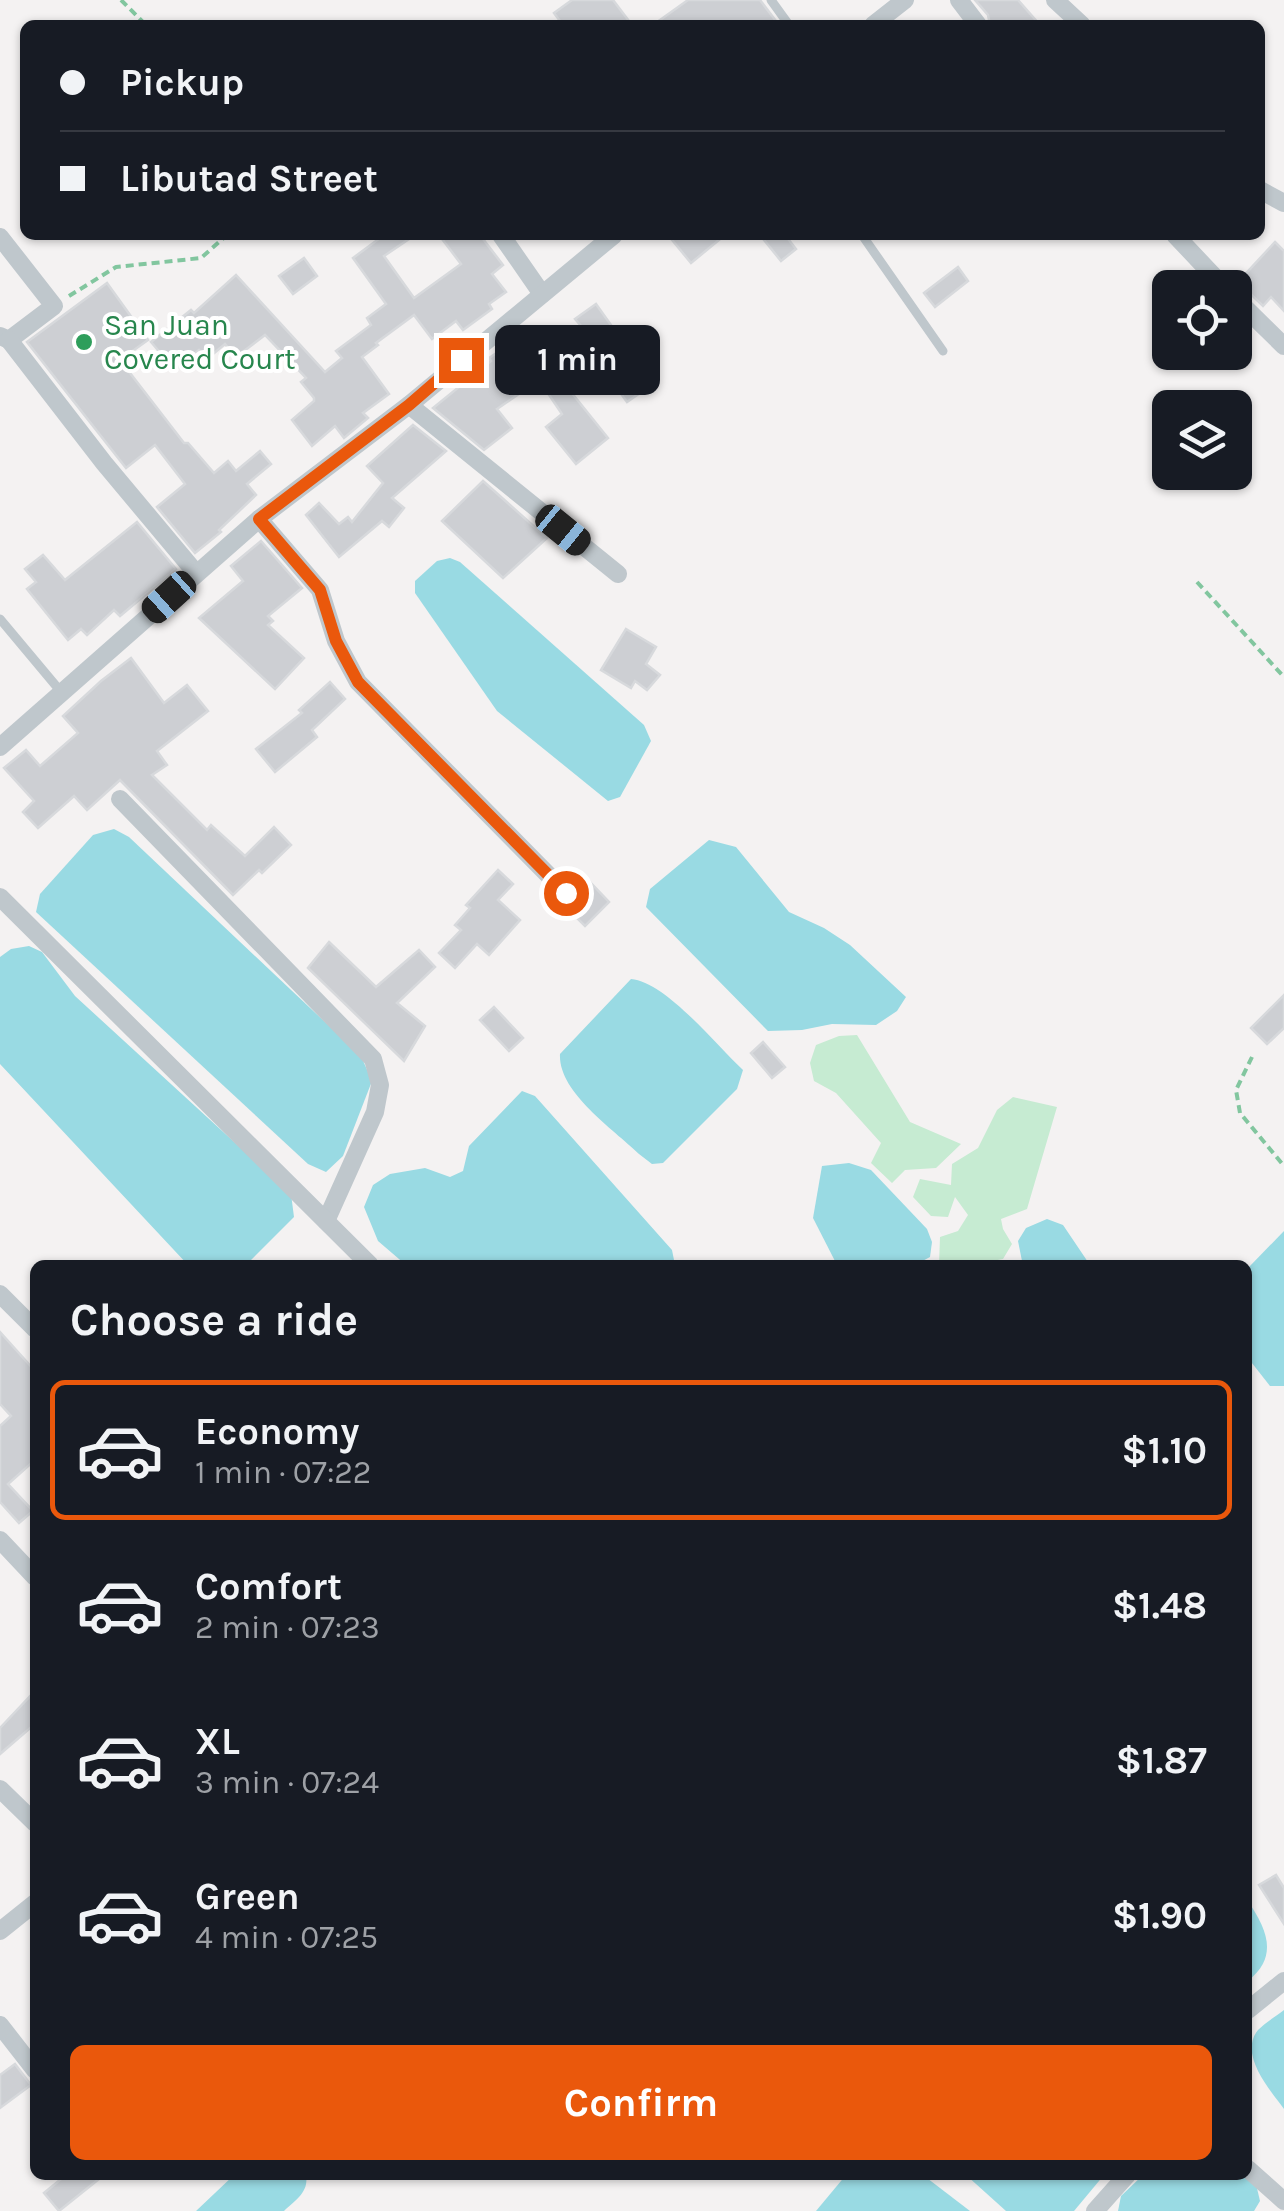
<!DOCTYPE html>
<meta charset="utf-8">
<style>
:root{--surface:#171b24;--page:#20242c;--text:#f1f3f6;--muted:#9ea1a6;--line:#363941;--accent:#ea580c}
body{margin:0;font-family:Karla,sans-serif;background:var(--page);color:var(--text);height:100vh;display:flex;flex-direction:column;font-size:38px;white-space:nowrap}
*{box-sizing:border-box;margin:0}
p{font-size:32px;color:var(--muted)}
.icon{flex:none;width:55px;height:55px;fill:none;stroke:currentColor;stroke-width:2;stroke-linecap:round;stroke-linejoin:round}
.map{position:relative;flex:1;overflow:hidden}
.side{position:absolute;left:30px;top:1260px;width:1222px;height:920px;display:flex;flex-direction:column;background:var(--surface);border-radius:15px;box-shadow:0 2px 8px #0004}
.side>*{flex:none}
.guide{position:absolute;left:20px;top:20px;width:1245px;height:220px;border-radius:15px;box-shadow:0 2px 8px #0004;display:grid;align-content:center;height:220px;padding:0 40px;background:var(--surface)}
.controls{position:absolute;left:1152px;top:270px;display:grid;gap:20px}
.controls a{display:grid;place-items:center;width:100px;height:100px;border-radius:15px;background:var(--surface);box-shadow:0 2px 8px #0004;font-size:50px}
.end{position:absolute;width:45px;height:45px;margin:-22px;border:12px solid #ea580c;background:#fff;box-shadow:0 0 0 5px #fff}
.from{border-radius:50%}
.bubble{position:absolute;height:70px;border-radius:15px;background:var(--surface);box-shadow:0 2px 8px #0004;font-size:32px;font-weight:700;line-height:70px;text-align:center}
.car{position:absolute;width:30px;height:60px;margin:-30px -15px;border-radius:12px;box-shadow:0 0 8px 2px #0007;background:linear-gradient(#222 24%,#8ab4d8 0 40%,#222 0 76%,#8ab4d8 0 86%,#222 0)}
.guide b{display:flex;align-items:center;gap:35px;height:95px;font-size:38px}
.guide b+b{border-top:2px solid var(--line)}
.guide i{width:25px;height:25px;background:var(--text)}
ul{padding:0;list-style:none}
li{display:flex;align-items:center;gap:30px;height:140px;margin:0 20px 15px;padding:0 20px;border:5px solid transparent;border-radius:15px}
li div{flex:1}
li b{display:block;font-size:38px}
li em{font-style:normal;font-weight:700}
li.selected{border-color:var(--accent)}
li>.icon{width:90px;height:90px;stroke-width:1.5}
h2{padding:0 40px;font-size:45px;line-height:120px}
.button{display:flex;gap:20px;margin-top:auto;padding:20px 40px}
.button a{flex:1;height:115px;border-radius:15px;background:var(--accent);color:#fff;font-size:40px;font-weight:700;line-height:115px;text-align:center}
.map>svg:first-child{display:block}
.green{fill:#c6ebd2}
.water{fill:#99dae3}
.building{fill:#cdcfd3;stroke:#d7d9dc;stroke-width:2.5}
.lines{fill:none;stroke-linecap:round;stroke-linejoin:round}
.path{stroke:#82c69f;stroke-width:4;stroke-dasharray:8 5;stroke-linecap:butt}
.lane{stroke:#bfc7cc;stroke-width:9}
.street{stroke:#bfc7cc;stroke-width:18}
.route{stroke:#ea580c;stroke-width:12}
.leisure-dot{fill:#2e9e5b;stroke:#fff;stroke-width:4}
.labels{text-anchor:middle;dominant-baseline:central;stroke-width:8;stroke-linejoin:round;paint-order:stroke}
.leisure-label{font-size:30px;fill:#27864d;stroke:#fff;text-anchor:start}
</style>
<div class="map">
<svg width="1284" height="2211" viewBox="0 0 1284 2211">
<rect width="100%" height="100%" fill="#f4f2f2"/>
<!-- green -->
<g class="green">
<path d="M857,1035L910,1122L961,1144L936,1168L905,1170L892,1183L871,1163L881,1143L836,1093L814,1081L810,1063L816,1045L839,1036Z"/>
<path d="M1013,1097L1057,1107L1027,1209L1001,1219L1003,1229L1012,1244L1003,1259L971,1265H939L940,1237L958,1231L968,1215L955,1197L948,1217L931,1216L913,1197L920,1179L951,1185L952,1164L978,1148L997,1110Z"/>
</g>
<!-- water -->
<g class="water">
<path d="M450,558L460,562L644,725L651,741L620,797L608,801L497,711L415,593V581L437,561Z"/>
<path d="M114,829L129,837L361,1056L372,1081L343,1156L326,1172L308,1164L36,912L40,894L93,835Z"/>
<path d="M709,840L736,847L789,912L824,928L850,945L906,997L897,1011L876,1025L832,1024L802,1030L768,1031L646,907L650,889Z"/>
<path d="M29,946L42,952L75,996L291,1194L294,1217L246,1265H188L0,1064V957L11,949Z"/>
<path d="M631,979C666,982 716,1045 743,1070L737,1089L663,1163L652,1164L639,1154C612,1128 558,1092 560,1054Z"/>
<path d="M522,1091L535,1096L672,1250L675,1265H406L378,1241L364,1207L373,1185L390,1174L425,1168L450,1177L463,1171L469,1146Z"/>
<path d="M849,1163L871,1170L927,1229L932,1242L930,1257L915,1265H837L813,1218L822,1166Z"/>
<path d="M1047,1219L1063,1225L1090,1265H1020L1022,1261L1018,1241L1026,1228Z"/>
<path d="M1284,1231V1386H1270L1248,1358V1268Z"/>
<path d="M1248,1901C1267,1930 1279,1956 1248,1981Z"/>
<path d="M1284,2010V2109C1270,2090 1238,2054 1258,2030C1265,2023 1276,2016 1284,2010Z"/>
<path d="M234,2175H306C309,2192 296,2200 284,2211H196Z"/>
<path d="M846,2175H923L970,2211H816Z"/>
<path d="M966,2175H1104L1074,2211H1006Z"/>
<path d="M1143,2175H1241L1256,2184L1260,2201L1254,2211H1118L1121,2196Z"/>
</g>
<!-- building -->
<g class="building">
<path d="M572,0H613L632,25H563L554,13Z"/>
<path d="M688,0H760L779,25H653Z"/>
<path d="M975,0H1018L1040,25H990L988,15Z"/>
<path d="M384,235H415L384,256L414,298L461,264L439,235H480L503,265L492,274L506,292L489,304L492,309L463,330L456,321L432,339L414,315L376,343L378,345L362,357L389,394L363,413L368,418L344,438L335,426L312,446L292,420L314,401V398L301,382L306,378L265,335L236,357L225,344L207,359L199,350L175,370L151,342L191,310L194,313L236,275L325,372L342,358L336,351L371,325L367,318L386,304L353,258Z"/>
<path d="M668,235H725L691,263Z"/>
<path d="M760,235H785L796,249L781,261Z"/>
<path d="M1275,242L1284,251V311L1271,297L1263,306L1238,282Z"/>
<path d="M304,258L317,276L293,294L279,276Z"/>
<path d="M958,267L968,281L935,307L924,293Z"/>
<path d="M107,283L148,340L120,360L184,443H188L214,473L228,461L236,471L260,451L271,464L247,484L256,495L219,530L221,532L195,553L157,507L185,484L155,445L126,468L27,342Z"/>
<path d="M596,304L653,384L627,402L596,359L563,382L608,438L576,464L546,427L562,414L539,380L497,409L512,428L484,450L433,408L491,361L489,358L514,341L527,361L552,344L554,347L582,327L575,319Z"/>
<path d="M413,425L446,451L392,498L404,508L389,527L382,521L339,557L306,515L319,503L339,524L348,517L352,522L383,483L367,466Z"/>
<path d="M483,481L547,538L503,578L442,521Z"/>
<path d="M137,522L176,569L120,616L114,610L87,635L81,629L68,640L27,589L36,582L25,569L43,555L65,580Z"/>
<path d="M261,541L302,588L268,616L273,621L268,625L304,658L275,689L199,618L243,581L231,566Z"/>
<path d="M626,629L656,647L646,664L660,675L647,690L635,681L631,688L601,670Z"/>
<path d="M131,658L164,703L187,685L208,711L157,751L167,765L152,775L207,830L211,825L245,856L274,827L291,845L262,873L259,870L233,895L120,780L87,810L74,796L38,828L23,812L34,801L4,768L26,750L40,766L78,733L63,716L101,681Z"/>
<path d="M330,682L345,699L312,730L317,737L275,772L256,749L302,713L299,710Z"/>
<path d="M498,870L513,884L498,900L520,920L489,955L477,944L455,968L439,953L461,930L455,925L470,908L466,905Z"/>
<path d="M590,882L609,902L585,926L565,906L574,902Z"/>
<path d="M329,942L376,987L419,950L435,967L397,1003L425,1026L404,1061L308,968Z"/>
<path d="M1284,995V1028L1267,1044L1251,1028Z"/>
<path d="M494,1007L523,1038L509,1051L480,1020Z"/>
<path d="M763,1042L785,1067L772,1078L751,1053Z"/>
<path d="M0,1332L35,1371V1460L8,1484L33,1511L19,1523L0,1502V1426L11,1416L0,1404Z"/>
<path d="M35,1691V1724L0,1754V1728Z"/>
<path d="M1276,1875L1284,1888V1924L1259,1885Z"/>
<path d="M15,2064L31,2085L0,2108V2075Z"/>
<path d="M66,2175H104L59,2211L44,2193Z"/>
</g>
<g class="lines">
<!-- path -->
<g class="path">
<path d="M121,0L146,25"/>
<path d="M69,296L116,267L201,258L227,235"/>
<path d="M1197,582L1284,677"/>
<path d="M1252,1057L1236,1090L1240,1113L1284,1166"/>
</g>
<!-- lane -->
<g class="lane">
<path d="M771,0L789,25"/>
<path d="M862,235L943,351"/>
<path d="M0,619L62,693"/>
</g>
<!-- street -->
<g class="street">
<path d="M959,0L978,25"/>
<path d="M1055,0L1082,25"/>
<path d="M873,25L905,0"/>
<path d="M1260,190L1284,203"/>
<path d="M501,235L542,294"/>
<path d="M1175,235L1225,288"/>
<path d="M0,237L54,306L9,340L0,336"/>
<path d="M1235,298L1284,346"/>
<path d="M9,340L104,463L196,573"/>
<path d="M409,405L618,574"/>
<path d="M259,519L320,590L336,641L358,682L566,893"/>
<path d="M0,747L259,519L409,405L614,235"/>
<path d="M120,799L373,1059L380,1085L375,1112L326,1221"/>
<path d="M0,897L370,1265"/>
<path d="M0,1294L35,1329"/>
<path d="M0,1540L35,1577"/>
<path d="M0,1789L35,1823"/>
<path d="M0,1931L35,1903"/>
<path d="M1248,2010L1284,1981"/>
<path d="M0,2025L35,2070"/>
<path d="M1248,2169L1284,2201"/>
<path d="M1095,2211L1127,2175"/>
</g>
</g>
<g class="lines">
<!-- route -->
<path class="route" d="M461,360L409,405L259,519L320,590L336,641L358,682L566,893"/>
</g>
<!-- markers -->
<circle class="leisure-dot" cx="84" cy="342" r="10"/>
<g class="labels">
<!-- leisure labels -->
<g class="leisure-label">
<text x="104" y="325">San Juan<tspan x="104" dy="34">Covered Court</tspan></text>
</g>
</g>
</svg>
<div class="controls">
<a><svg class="icon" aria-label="locate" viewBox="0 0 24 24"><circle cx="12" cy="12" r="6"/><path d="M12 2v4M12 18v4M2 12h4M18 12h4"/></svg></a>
<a><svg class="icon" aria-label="layers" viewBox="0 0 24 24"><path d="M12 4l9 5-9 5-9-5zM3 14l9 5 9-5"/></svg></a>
</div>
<i class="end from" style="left:566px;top:893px"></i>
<i class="end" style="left:461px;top:360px"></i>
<div class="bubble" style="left:495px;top:325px;width:165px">1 min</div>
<i class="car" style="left:563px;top:530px;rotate:129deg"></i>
<i class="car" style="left:169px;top:597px;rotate:228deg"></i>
<div class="guide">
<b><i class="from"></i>Pickup</b>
<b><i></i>Libutad Street</b>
</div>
<section class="side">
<h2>Choose a ride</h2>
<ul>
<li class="selected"><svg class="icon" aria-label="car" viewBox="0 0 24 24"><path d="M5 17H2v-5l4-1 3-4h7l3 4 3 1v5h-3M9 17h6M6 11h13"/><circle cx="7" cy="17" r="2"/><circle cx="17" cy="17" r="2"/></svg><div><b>Economy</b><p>1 min · 07:22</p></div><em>$1.10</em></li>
<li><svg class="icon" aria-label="car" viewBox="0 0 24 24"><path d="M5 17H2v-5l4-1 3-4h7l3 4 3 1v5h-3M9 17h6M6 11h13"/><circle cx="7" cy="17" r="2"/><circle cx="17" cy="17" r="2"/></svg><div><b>Comfort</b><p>2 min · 07:23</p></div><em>$1.48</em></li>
<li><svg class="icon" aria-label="car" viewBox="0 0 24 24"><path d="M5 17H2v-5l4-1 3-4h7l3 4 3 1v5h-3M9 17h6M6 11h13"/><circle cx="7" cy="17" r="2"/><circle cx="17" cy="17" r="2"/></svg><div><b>XL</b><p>3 min · 07:24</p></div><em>$1.87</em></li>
<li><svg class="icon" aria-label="car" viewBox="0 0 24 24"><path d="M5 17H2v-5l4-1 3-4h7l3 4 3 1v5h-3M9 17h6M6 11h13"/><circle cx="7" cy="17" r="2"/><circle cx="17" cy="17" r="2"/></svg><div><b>Green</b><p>4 min · 07:25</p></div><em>$1.90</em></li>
</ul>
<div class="button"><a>Confirm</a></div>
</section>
</div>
